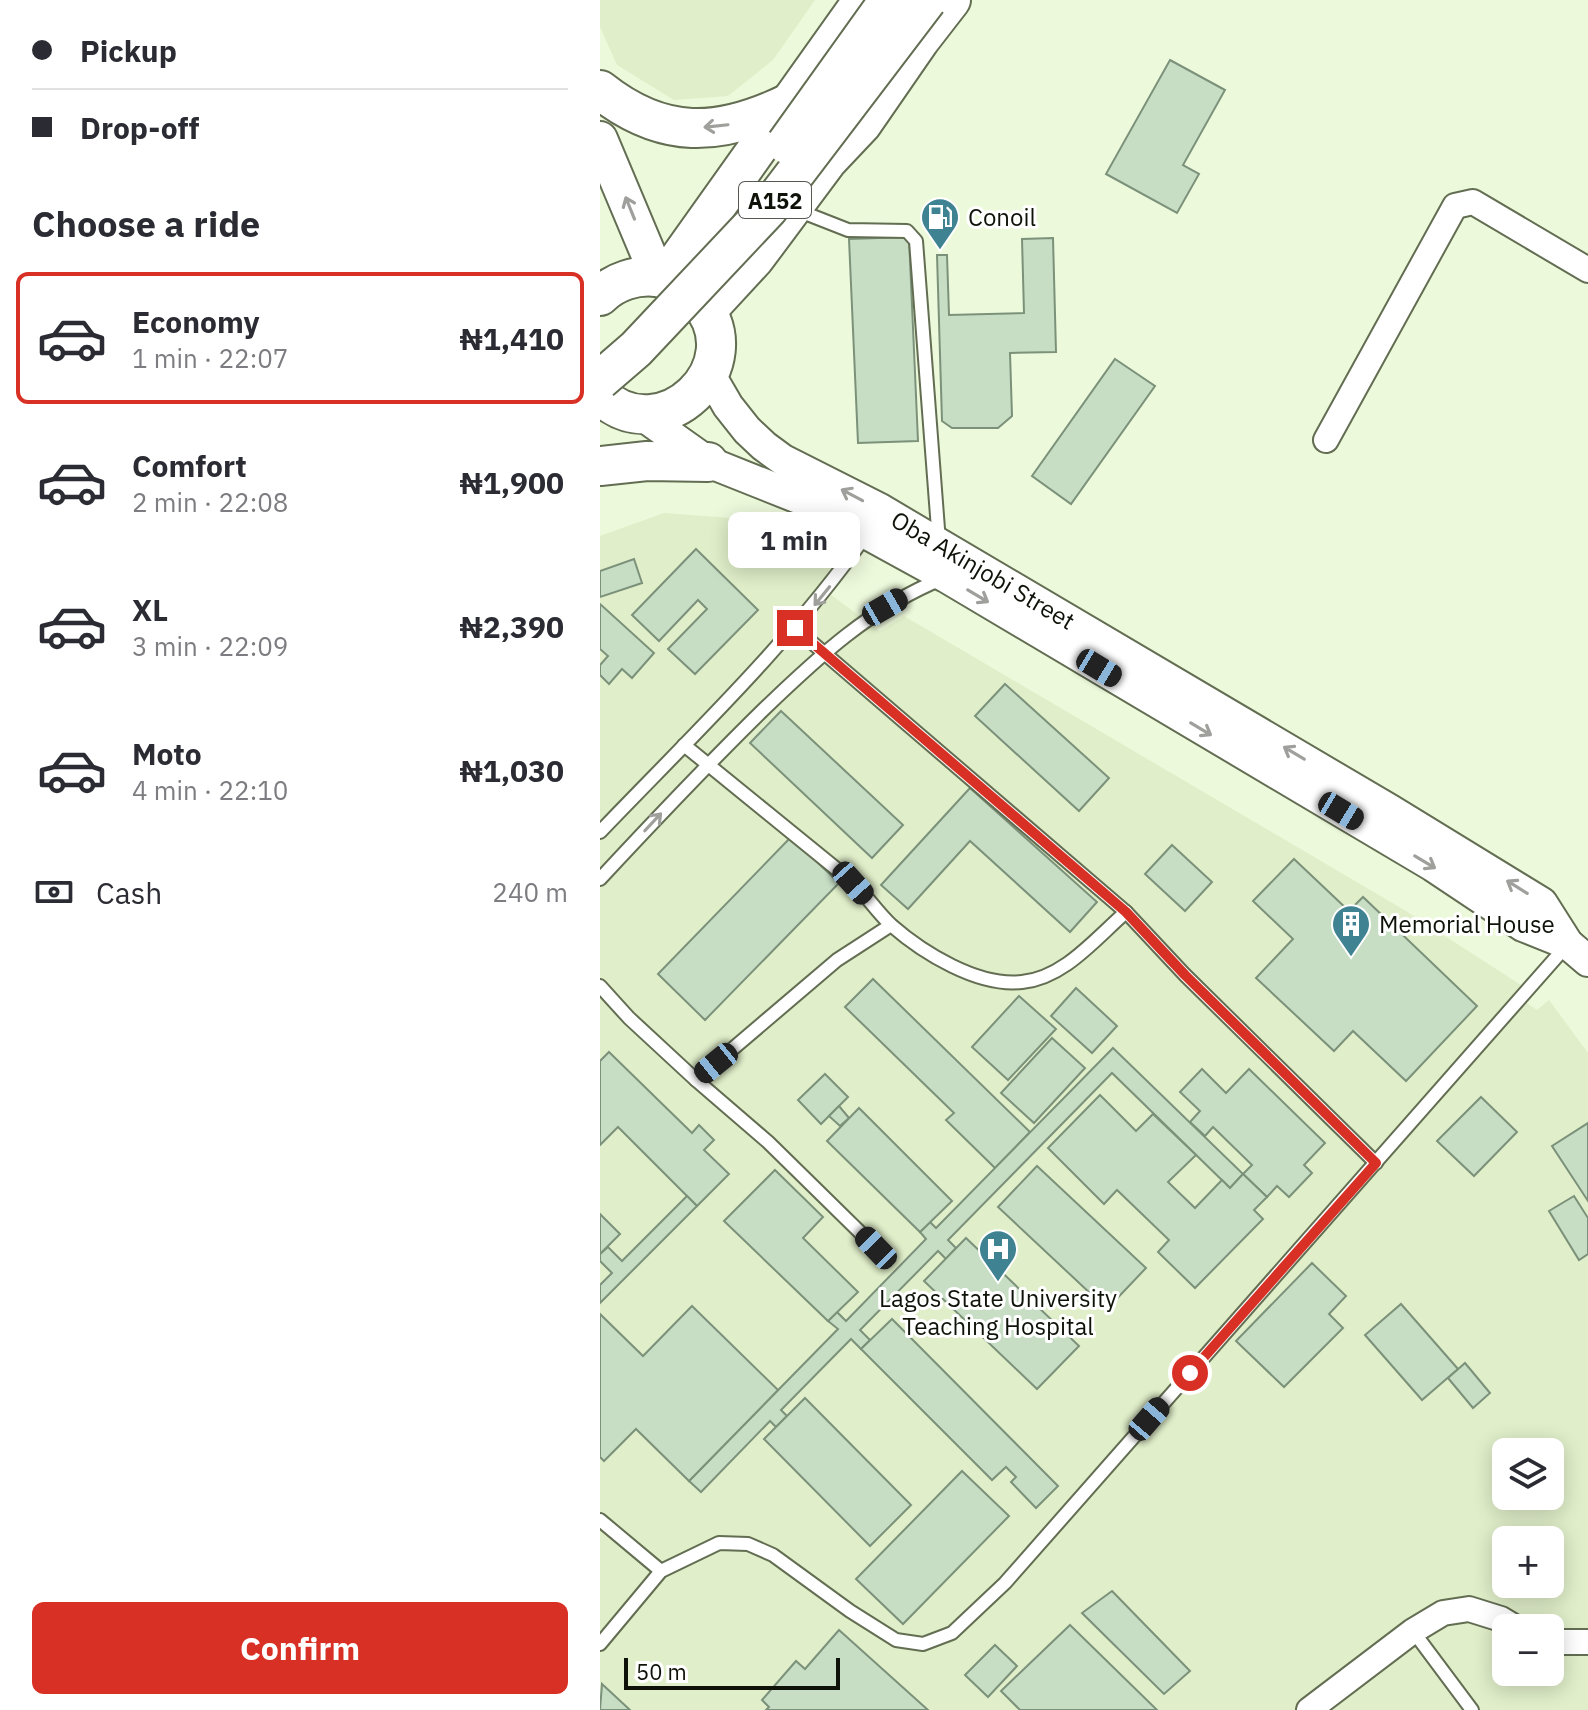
<!DOCTYPE html>
<meta charset="utf-8">
<style>
:root{--surface:#fff;--page:#f7f7f7;--text:#2b2b33;--muted:#7c7c81;--line:#e1e1e2;--accent:#d93025}
body{margin:0;font-family:"IBM Plex Sans",sans-serif;background:var(--page);color:var(--text);height:100vh;display:flex;flex-direction:column;font-size:30px;white-space:nowrap}
*{box-sizing:border-box;margin:0}
p{font-size:26px;color:var(--muted)}
.icon{flex:none;width:44px;height:44px;fill:none;stroke:currentColor;stroke-width:2;stroke-linecap:round;stroke-linejoin:round}
.map{position:relative;flex:1;overflow:hidden}
.panel{display:flex;flex-direction:column;background:var(--surface);width:600px}
.panel>*{flex:none}
.banner{display:grid;align-content:center;height:176px;padding:0 32px;background:var(--surface)}
.buttons{position:absolute;left:892px;top:1438px;display:grid;gap:16px}
.buttons a{display:grid;place-items:center;width:72px;height:72px;border-radius:12px;background:var(--surface);box-shadow:0 4px 20px #0003;font-size:40px}
.scale{position:absolute;left:24px;bottom:20px;width:216px;box-sizing:border-box;padding-left:8px;border:4px solid #0e1208;border-top:0;font-size:22px;line-height:28px;white-space:nowrap;color:#0e1208;-webkit-text-stroke:6px #fff;paint-order:stroke}
.end{position:absolute;width:36px;height:36px;margin:-18px;border:10px solid #d93025;background:#fff;box-shadow:0 0 0 4px #fff}
.from{border-radius:50%}
.bubble{position:absolute;height:56px;border-radius:12px;background:var(--surface);box-shadow:0 4px 20px #0003;font-size:26px;font-weight:800;line-height:56px;text-align:center}
.car{position:absolute;width:24px;height:48px;margin:-24px -12px;border-radius:10px;box-shadow:0 0 6px 2px #0007;background:linear-gradient(#222 24%,#8ab4d8 0 40%,#222 0 76%,#8ab4d8 0 86%,#222 0)}
.banner b{display:flex;align-items:center;gap:28px;height:76px;font-size:30px}
.banner b+b{border-top:2px solid var(--line)}
.banner i{width:20px;height:20px;background:var(--text)}
ul{padding:0;list-style:none}
li{display:flex;align-items:center;gap:24px;height:132px;margin:0 16px 12px;padding:0 16px;border:4px solid transparent;border-radius:12px}
li div{flex:1}
li b{display:block;font-size:30px}
li em{font-style:normal;font-weight:800}
li.on{border-color:var(--accent)}
li>.icon{width:72px;height:72px;stroke-width:1.5}
h2{padding:0 32px;font-size:36px;line-height:96px}
.pay{display:flex;align-items:center;gap:20px;height:88px;padding:0 32px;font-size:30px}
.pay p{margin-inline-start:auto}
.primary-button{display:flex;gap:16px;margin-top:auto;padding:16px 32px}
.primary-button a{flex:1;height:92px;border-radius:12px;background:var(--accent);color:#fff;font-size:32px;font-weight:800;line-height:92px;text-align:center}
main{display:flex;flex:1;min-height:0}
.map>svg:first-child{display:block}
.built{fill:#e0eec9;fill-rule:evenodd}
.building{fill:#c7dec5;stroke:#7b917a;stroke-width:2}
.lines{fill:none;stroke-linecap:round;stroke-linejoin:round}
.service-casing{stroke:#626d52;stroke-width:16}
.minor-casing{stroke:#626d52;stroke-width:28}
.tertiary-casing{stroke:#626d52;stroke-width:34}
.secondary-casing{stroke:#626d52;stroke-width:38}
.primary-casing{stroke:#626d52;stroke-width:42}
.service{stroke:#fff;stroke-width:12}
.minor{stroke:#fff;stroke-width:24}
.tertiary{stroke:#fff;stroke-width:30}
.secondary{stroke:#fff;stroke-width:34}
.primary{stroke:#fff;stroke-width:38}
.primary-bridge-casing{stroke:#626d52;stroke-width:42;stroke-linecap:butt}
.primary-bridge{stroke:#fff;stroke-width:38}
.oneway{stroke:#9fa09c}
.route{stroke:#d93025;stroke-width:10}
.labels{text-anchor:middle;dominant-baseline:central;stroke-width:6;stroke-linejoin:round;paint-order:stroke}
.shield{fill:#fff;stroke:#565952;stroke-width:2}
.shield-label{font-size:22px;font-weight:bold;fill:#0e1208}
.poi-label{font-size:24px;fill:#0e1208;stroke:#fff;text-anchor:start}
.street-label{font-size:24px;fill:#0e1208;stroke:#fff}
</style>
<main>
<section class="panel">
<div class="banner">
<b><i class="from"></i>Pickup</b>
<b><i></i>Drop-off</b>
</div>
<h2>Choose a ride</h2>
<ul>
<li class="on"><svg class="icon" aria-label="car" viewBox="0 0 24 24"><path d="M5 17H2v-5l4-1 3-4h7l3 4 3 1v5h-3M9 17h6M6 11h13"/><circle cx="7" cy="17" r="2"/><circle cx="17" cy="17" r="2"/></svg><div><b>Economy</b><p>1 min · 22:07</p></div><em>₦1,410</em></li>
<li><svg class="icon" aria-label="car" viewBox="0 0 24 24"><path d="M5 17H2v-5l4-1 3-4h7l3 4 3 1v5h-3M9 17h6M6 11h13"/><circle cx="7" cy="17" r="2"/><circle cx="17" cy="17" r="2"/></svg><div><b>Comfort</b><p>2 min · 22:08</p></div><em>₦1,900</em></li>
<li><svg class="icon" aria-label="car" viewBox="0 0 24 24"><path d="M5 17H2v-5l4-1 3-4h7l3 4 3 1v5h-3M9 17h6M6 11h13"/><circle cx="7" cy="17" r="2"/><circle cx="17" cy="17" r="2"/></svg><div><b>XL</b><p>3 min · 22:09</p></div><em>₦2,390</em></li>
<li><svg class="icon" aria-label="car" viewBox="0 0 24 24"><path d="M5 17H2v-5l4-1 3-4h7l3 4 3 1v5h-3M9 17h6M6 11h13"/><circle cx="7" cy="17" r="2"/><circle cx="17" cy="17" r="2"/></svg><div><b>Moto</b><p>4 min · 22:10</p></div><em>₦1,030</em></li>
</ul>
<div class="pay"><svg class="icon" aria-label="cash" viewBox="0 0 24 24"><path d="M3 7h18v10H3z"/><circle cx="12" cy="12" r="2"/></svg>Cash<p>240 m</p></div>
<div class="primary-button"><a>Confirm</a></div>
</section>
<div class="map">
<svg width="988" height="1710" viewBox="0 0 988 1710">
<rect width="100%" height="100%" fill="#edf9db"/>
<!-- built -->
<g class="built">
<path d="M0,0H215L173,60L128,96L74,100L17,65L0,27Z"/>
<path d="M64,513L144,519L208,546L235,562L219,586L280,631L304,616L806,911L921,985L913,994L937,1010L949,1000L988,1053V1710H0V536ZM906,1452H950V1496H906ZM906,1540H950V1584H906ZM906,1628H950V1672H906Z"/>
</g>
<!-- building -->
<g class="building">
<path d="M570,60L625,90L583,165L599,174L577,213L506,174Z"/>
<path d="M309,237L318,441L258,443L249,239Z"/>
<path d="M453,238L456,352L410,353L412,416L398,428H352L342,421L337,255H347L349,315L424,313L422,239Z"/>
<path d="M515,359L555,386L471,504L432,476Z"/>
<path d="M96,549L158,610L95,674L68,649L107,609L98,600L59,641L32,615Z"/>
<path d="M34,559L42,583L0,597V571Z"/>
<path d="M0,604L54,653L32,678L22,669L9,684L0,675V665L8,656L0,649Z"/>
<path d="M405,684L509,778L479,811L375,716Z"/>
<path d="M181,711L303,825L272,858L150,743Z"/>
<path d="M370,788L497,902L470,932L370,841L308,909L281,885Z"/>
<path d="M191,837L239,883L105,1020L58,974Z"/>
<path d="M572,845L612,882L585,911L545,874Z"/>
<path d="M694,859L749,911L763,897L877,1006L806,1081L753,1031L734,1051L656,978L693,939L653,901Z"/>
<path d="M273,979L430,1132L395,1168L346,1120L354,1113L245,1007Z"/>
<path d="M476,988L517,1026L492,1053L451,1016Z"/>
<path d="M419,996L456,1029L408,1080L372,1047Z"/>
<path d="M452,1038L485,1068L434,1123L401,1093Z"/>
<path d="M513,1048L643,1174L630,1188L512,1073L348,1240L356,1248L346,1259L338,1251L260,1330L270,1340L261,1349L251,1339L181,1410L187,1416L176,1427L170,1421L101,1492L89,1481L238,1329L228,1321L237,1312L246,1321L326,1239L320,1232L330,1222L336,1228Z"/>
<path d="M9,1052L92,1133L99,1125L114,1140L104,1150L129,1174L97,1206L18,1127L0,1145V1061Z"/>
<path d="M602,1069L626,1093L649,1069L725,1143L704,1165L712,1173L689,1197L677,1186L667,1197L643,1174L652,1165L613,1127L605,1136L590,1122L600,1111L580,1092Z"/>
<path d="M225,1074L248,1097L221,1124L198,1100Z"/>
<path d="M500,1095L536,1131L553,1114L596,1155L568,1182L595,1208L622,1180L630,1188L643,1174L667,1197L654,1210L663,1219L595,1288L558,1252L569,1240L517,1190L504,1204L448,1148Z"/>
<path d="M881,1097L917,1132L874,1176L837,1141Z"/>
<path d="M239,1106L249,1118L240,1126L229,1116Z"/>
<path d="M259,1108L352,1201L320,1232L227,1141Z"/>
<path d="M988,1123V1201L952,1146Z"/>
<path d="M437,1166L546,1268L507,1309L398,1207Z"/>
<path d="M175,1170L223,1217L203,1238L258,1292L228,1321L124,1221Z"/>
<path d="M87,1196L97,1206L0,1303V1285L12,1273L0,1261V1254L8,1247L22,1261Z"/>
<path d="M974,1196L988,1218V1254L979,1260L949,1211Z"/>
<path d="M0,1214L20,1234L0,1254Z"/>
<path d="M366,1238L479,1346L437,1389L324,1281Z"/>
<path d="M712,1263L746,1296L729,1314L743,1328L684,1387L636,1341Z"/>
<path d="M801,1304L858,1369L822,1400L765,1335Z"/>
<path d="M92,1306L178,1390L89,1481L36,1429L4,1461L0,1457V1314L43,1356Z"/>
<path d="M292,1319L458,1486L436,1508L411,1482L416,1477L406,1467L392,1480L261,1349Z"/>
<path d="M865,1363L890,1393L873,1408L848,1378Z"/>
<path d="M205,1398L311,1505L270,1546L164,1439Z"/>
<path d="M362,1471L409,1516L303,1624L256,1579Z"/>
<path d="M512,1591L590,1671L564,1694L482,1613Z"/>
<path d="M470,1625L557,1710H420L401,1691Z"/>
<path d="M239,1630L328,1710H166L169,1707L162,1700L196,1661L205,1669Z"/>
<path d="M395,1645L417,1666L388,1697L365,1675Z"/>
<path d="M2,1684L30,1710H0Z"/>
</g>
<g class="lines">
<defs>
<g id="service">
<path d="M197,210L248,230L307,231L316,241L339,542"/>
<path d="M195,628L526,912L585,975L776,1163"/>
<path d="M84,745C140,790 194,835 250,880C265,893 276,911 291,925C323,953 378,987 422,982C464,978 495,939 526,912"/>
<path d="M0,832C92,736 189,644 266,535"/>
<path d="M0,879C53,822 106,766 162,711C217,658 271,607 344,578"/>
<path d="M0,986L29,1018L96,1080L237,960L291,925"/>
<path d="M96,1080L168,1142L276,1248"/>
<path d="M0,1520L61,1571"/>
<path d="M813,1631L872,1710"/>
<path d="M0,1644L61,1571L119,1543L148,1544L173,1555L250,1611L296,1640L323,1644L352,1633L405,1583L968,944"/>
</g>
<g id="minor">
<path d="M726,440L855,206L873,202L988,270"/>
<path d="M950,1642H988"/>
<path d="M709,1710L813,1631L843,1613L869,1609L901,1619L916,1628"/>
</g>
<g id="tertiary">
<path id="s1" d="M110,375L128,406L147,430L164,446L183,460L280,509L790,810L942,903L968,944L988,961"/>
<path d="M39,413L108,462L211,503L346,577L833,866L923,926L968,944"/>
</g>
<path id="secondary" d="M0,139L58,277"/>
<g id="primary">
<path d="M0,90C63,140 119,137 189,103"/>
<path d="M66,277L263,0"/>
<path d="M0,296C15,281 36,275 56,277C72,279 88,288 98,300C156,365 61,454 0,395"/>
<path d="M107,310L155,258L228,160L262,124L320,40L351,0"/>
<path d="M0,466L47,461L108,462"/>
</g>
</defs>
<!-- service casing -->
<use href="#service" class="service-casing"/>
<!-- minor casing -->
<use href="#minor" class="minor-casing"/>
<!-- tertiary casing -->
<use href="#tertiary" class="tertiary-casing"/>
<!-- secondary casing -->
<use href="#secondary" class="secondary-casing"/>
<!-- primary casing -->
<use href="#primary" class="primary-casing"/>
<!-- service -->
<use href="#service" class="service"/>
<!-- minor -->
<use href="#minor" class="minor"/>
<!-- tertiary -->
<use href="#tertiary" class="tertiary"/>
<!-- secondary -->
<use href="#secondary" class="secondary"/>
<!-- primary -->
<use href="#primary" class="primary"/>
<defs>
<g id="primary-bridge">
<path d="M186,144L289,0"/>
<path d="M0,380L36,349L168,209L327,0"/>
</g>
</defs>
<!-- primary-bridge casing -->
<use href="#primary-bridge" class="primary-bridge-casing"/>
<!-- primary-bridge -->
<use href="#primary-bridge" class="primary-bridge"/>
</g>
<!-- one-way arrows -->
<defs><path id="oneway-shaft" d="M-6 0H5M1.5-3L5.5 0L1.5 3" fill="none" stroke-width="1.6" stroke-linecap="round" stroke-linejoin="round" transform="scale(2)"/></defs>
<g class="oneway">
<use href="#oneway-shaft" transform="translate(116 126) rotate(174)"/>
<use href="#oneway-shaft" transform="translate(30 208) rotate(-112)"/>
<use href="#oneway-shaft" transform="translate(252 495) rotate(-152)"/>
<use href="#oneway-shaft" transform="translate(222 596) rotate(129)"/>
<use href="#oneway-shaft" transform="translate(378 596) rotate(31)"/>
<use href="#oneway-shaft" transform="translate(601 729) rotate(31)"/>
<use href="#oneway-shaft" transform="translate(694 753) rotate(-149)"/>
<use href="#oneway-shaft" transform="translate(53 822) rotate(-47)"/>
<use href="#oneway-shaft" transform="translate(825 862) rotate(31)"/>
<use href="#oneway-shaft" transform="translate(917 887) rotate(-148)"/>
</g>
<g class="lines">
<!-- route -->
<path class="route" d="M195,628L526,912L585,975L776,1163L590,1373"/>
</g>
<!-- icons -->
<defs>
<symbol id="fuel-pin" viewBox="-11 -11 22 30"><path d="M0 17L-7.5 6A9.5 9.5 0 1 1 7.5 6Z" fill="#3f8292" stroke="#fff"/><path d="M-5.5-6h7V0h2V4h1.3V-2.5L3-4.5l.8-.8L6-3V5H2.5V1h-1V6h-7ZM-4.2-4.7v3.2H.2V-4.7Z" fill="#fff"/></symbol>
<symbol id="building-pin" viewBox="-11 -11 22 30"><path d="M0 17L-7.5 6A9.5 9.5 0 1 1 7.5 6Z" fill="#3f8292" stroke="#fff"/><path d="M-4-6H4V6H1V3H-1V6H-4ZM-2.5-4.3h1.7v1.8h-1.7ZM.8-4.3h1.7v1.8H.8ZM-2.5-1h1.7V.8h-1.7ZM.8-1h1.7V.8H.8Z" fill="#fff"/></symbol>
<symbol id="hospital-pin" viewBox="-11 -11 22 30"><path d="M0 17L-7.5 6A9.5 9.5 0 1 1 7.5 6Z" fill="#3f8292" stroke="#fff"/><path d="M-5-5h3v3.5h4V-5h3V5h-3V1.5h-4V5h-3Z" fill="#fff"/></symbol>
</defs>
<g fill-rule="evenodd">
<use href="#fuel-pin" x="318" y="195" width="44" height="60"/>
<use href="#building-pin" x="729" y="902" width="44" height="60"/>
<use href="#hospital-pin" x="376" y="1227" width="44" height="60"/>
</g>
<g class="labels">
<!-- shield labels -->
<rect class="shield" x="139" y="182" width="72" height="36" rx="6"/>
<g class="shield-label">
<text x="175" y="200">A152</text>
</g>
<!-- poi labels -->
<g class="poi-label">
<text x="368" y="217">Conoil</text>
<text x="779" y="924">Memorial House</text>
<text x="398" y="1298" text-anchor="middle">Lagos State University<tspan x="398" dy="28">Teaching Hospital</tspan></text>
</g>
<!-- street labels -->
<g class="street-label">
<text stroke="none"><textPath href="#s1" startOffset="342">Oba Akinjobi Street</textPath></text>
</g>
</g>
</svg>
<div class="buttons">
<a><svg class="icon" aria-label="layers" viewBox="0 0 24 24"><path d="M12 4l9 5-9 5-9-5zM3 14l9 5 9-5"/></svg></a>
<a>+</a>
<a>−</a>
</div>
<div class="scale">50 m</div>
<i class="end from" style="left:590px;top:1373px"></i>
<i class="end" style="left:195px;top:628px"></i>
<div class="bubble" style="left:128px;top:512px;width:132px">1 min</div>
<i class="car" style="left:285px;top:607px;rotate:60deg"></i>
<i class="car" style="left:499px;top:668px;rotate:121deg"></i>
<i class="car" style="left:741px;top:811px;rotate:121deg"></i>
<i class="car" style="left:253px;top:883px;rotate:138deg"></i>
<i class="car" style="left:116px;top:1063px;rotate:231deg"></i>
<i class="car" style="left:276px;top:1248px;rotate:316deg"></i>
<i class="car" style="left:549px;top:1419px;rotate:41deg"></i>
</div>
</main>
